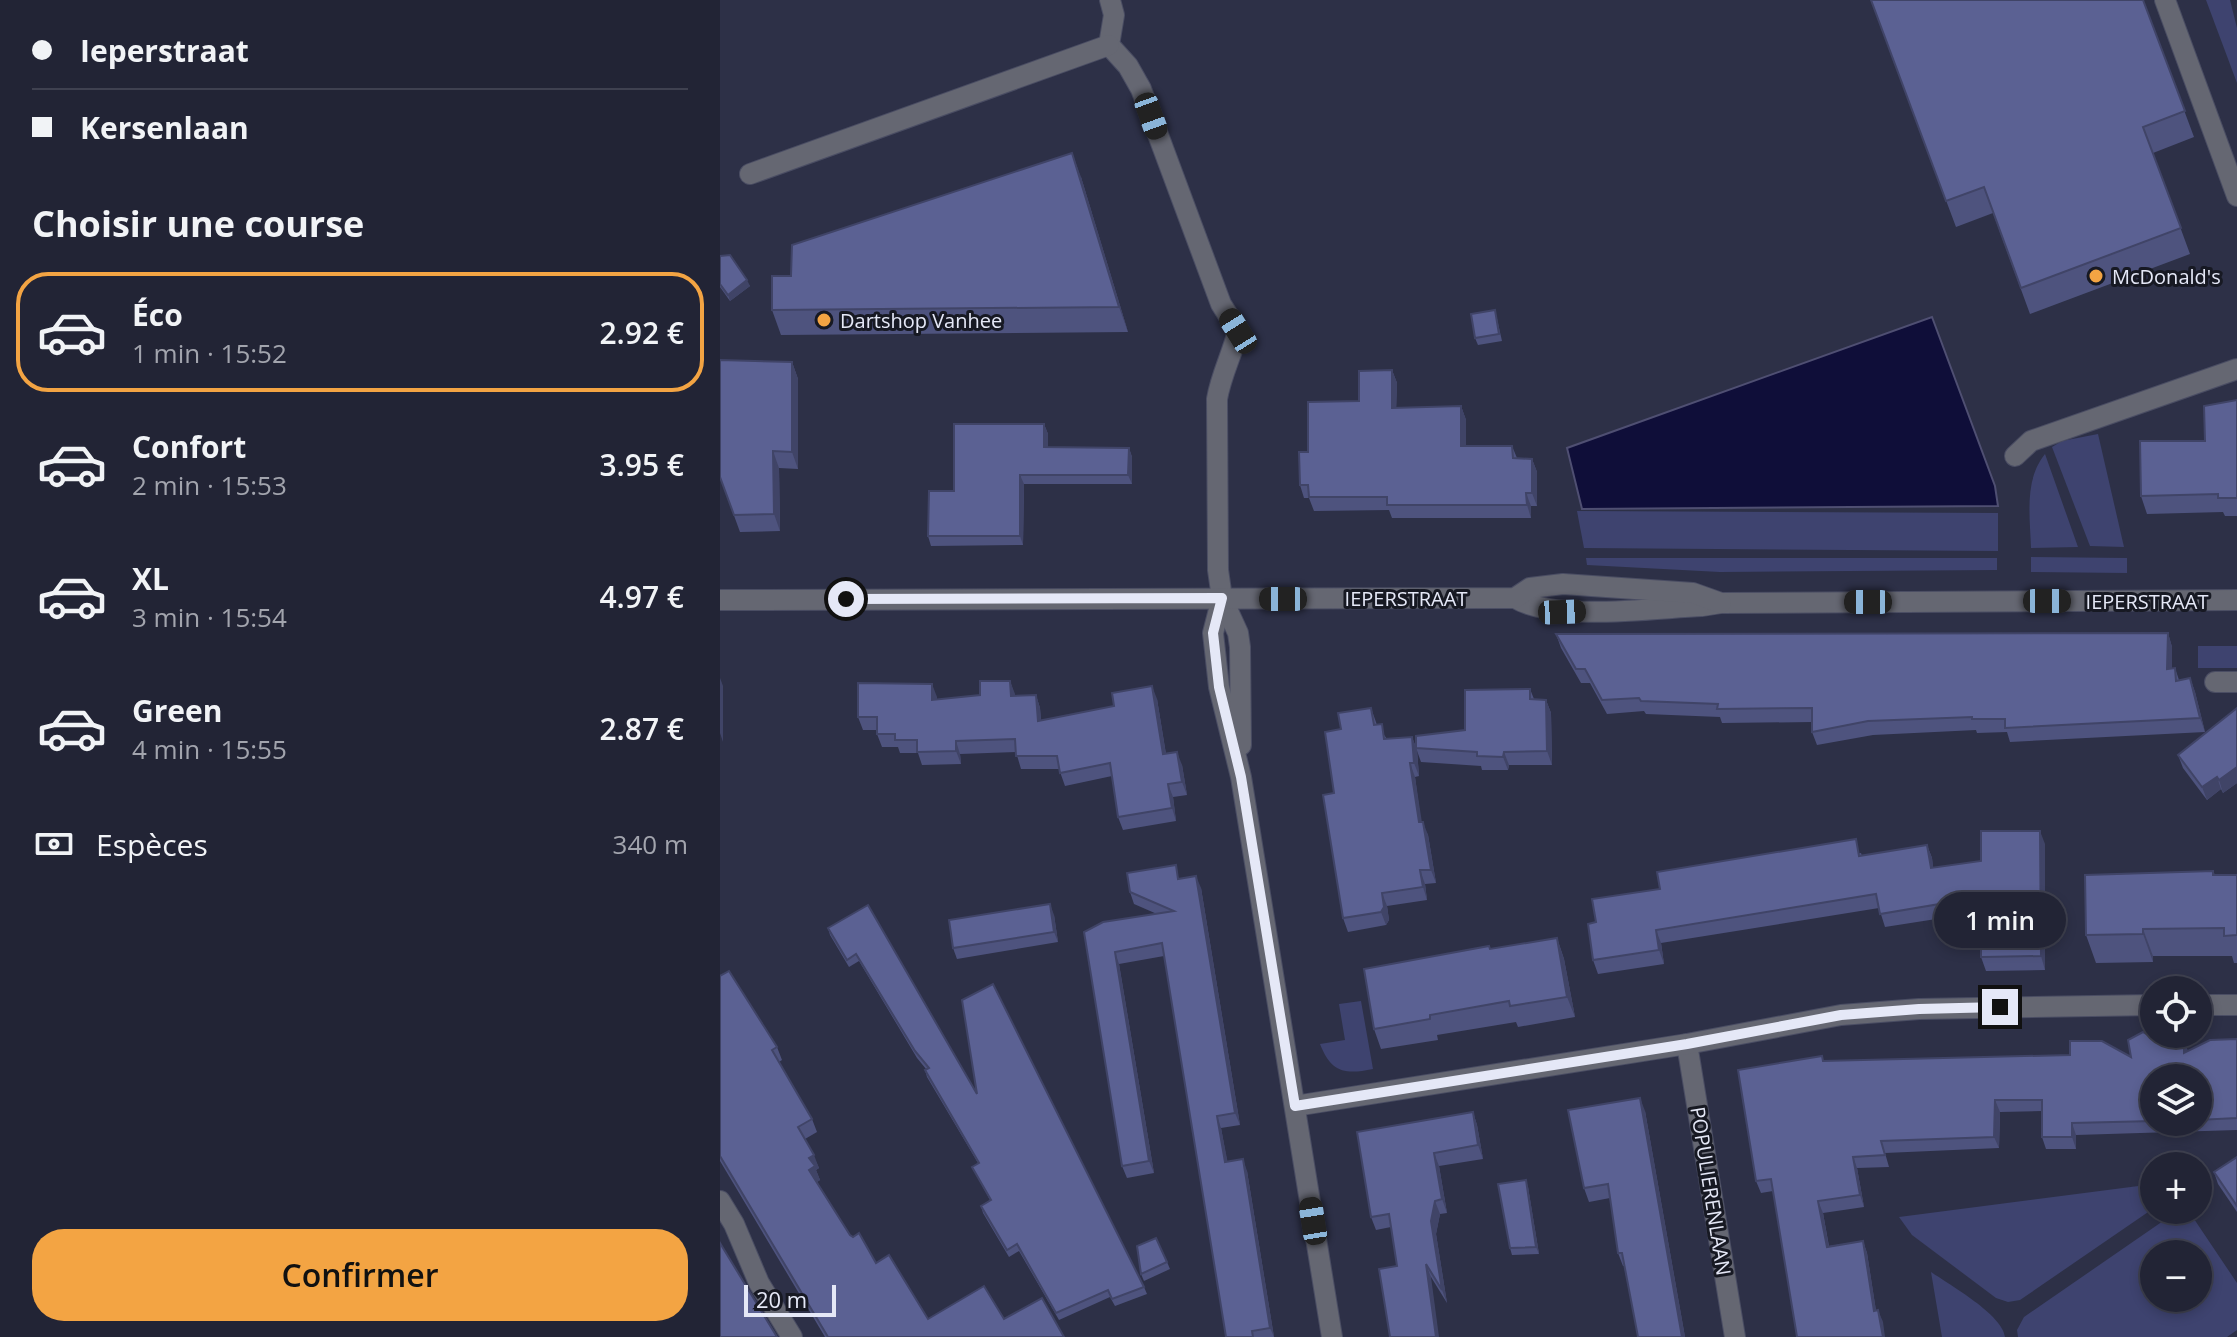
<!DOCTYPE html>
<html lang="fr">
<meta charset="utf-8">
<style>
:root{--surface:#222435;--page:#2a2c3d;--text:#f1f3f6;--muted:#a2a4ad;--line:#3f4150;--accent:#f3a443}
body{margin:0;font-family:"Open Sans",sans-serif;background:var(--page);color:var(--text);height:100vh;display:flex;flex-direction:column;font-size:30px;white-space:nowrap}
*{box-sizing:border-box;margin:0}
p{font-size:26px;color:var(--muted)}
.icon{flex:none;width:44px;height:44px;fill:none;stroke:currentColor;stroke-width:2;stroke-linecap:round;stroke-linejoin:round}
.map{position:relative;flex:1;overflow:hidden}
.side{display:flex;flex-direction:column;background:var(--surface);width:720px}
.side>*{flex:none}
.guide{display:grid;align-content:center;height:176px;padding:0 32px;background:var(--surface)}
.buttons{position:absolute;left:1420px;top:976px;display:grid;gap:16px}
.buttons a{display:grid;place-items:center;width:72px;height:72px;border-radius:50%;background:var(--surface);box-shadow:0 4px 12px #0003,0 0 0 2px var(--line);font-size:40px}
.scale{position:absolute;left:24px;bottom:20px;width:92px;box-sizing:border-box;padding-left:8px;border:4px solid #e5e8f7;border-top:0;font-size:22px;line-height:28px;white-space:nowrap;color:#e5e8f7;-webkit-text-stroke:6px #171923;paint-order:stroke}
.end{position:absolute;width:36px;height:36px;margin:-18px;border:10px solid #e5e8f7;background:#111;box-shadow:0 0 0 4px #111}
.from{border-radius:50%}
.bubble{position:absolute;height:56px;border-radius:28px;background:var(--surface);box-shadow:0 4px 12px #0003,0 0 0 2px var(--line);font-size:26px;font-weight:600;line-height:56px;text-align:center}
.car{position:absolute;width:24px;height:48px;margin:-24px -12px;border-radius:10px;box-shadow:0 0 6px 2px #0007;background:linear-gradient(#222 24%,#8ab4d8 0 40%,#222 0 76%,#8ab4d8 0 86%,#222 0)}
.guide b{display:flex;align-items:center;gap:28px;height:76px;font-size:30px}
.guide b+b{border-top:2px solid var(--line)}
.guide i{width:20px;height:20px;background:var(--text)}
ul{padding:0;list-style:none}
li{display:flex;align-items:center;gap:24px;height:120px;margin:0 16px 12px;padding:0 16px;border:4px solid transparent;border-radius:32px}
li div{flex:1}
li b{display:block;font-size:30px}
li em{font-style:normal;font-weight:600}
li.on{border-color:var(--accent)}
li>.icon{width:72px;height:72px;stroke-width:1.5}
h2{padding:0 32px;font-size:36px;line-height:96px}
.pay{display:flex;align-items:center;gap:20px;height:88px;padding:0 32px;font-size:30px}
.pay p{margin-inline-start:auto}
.button{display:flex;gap:16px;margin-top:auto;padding:16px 32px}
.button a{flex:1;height:92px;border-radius:32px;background:var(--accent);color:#111;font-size:32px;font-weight:600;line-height:92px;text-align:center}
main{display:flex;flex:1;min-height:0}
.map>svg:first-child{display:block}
.green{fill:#3e436f;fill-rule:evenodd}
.water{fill:#0f0e39;stroke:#4f4f72;stroke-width:2}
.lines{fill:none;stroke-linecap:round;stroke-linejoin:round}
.minor-casing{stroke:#4a4d63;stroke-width:22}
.tertiary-casing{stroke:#4a4d63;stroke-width:22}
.minor{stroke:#656772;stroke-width:20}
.tertiary{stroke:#656772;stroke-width:20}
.wall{fill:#4e537e;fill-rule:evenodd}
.shaded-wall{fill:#404467}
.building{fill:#5b6193;stroke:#404467;stroke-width:2}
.route{stroke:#e5e8f7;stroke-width:10}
.poi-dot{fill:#f3a443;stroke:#171923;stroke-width:3}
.labels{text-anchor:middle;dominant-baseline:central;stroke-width:6;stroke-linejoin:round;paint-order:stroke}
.poi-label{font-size:20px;fill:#e5e8f7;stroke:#171923;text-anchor:start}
.street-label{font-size:20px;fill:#e5e8f7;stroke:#171923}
</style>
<main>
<section class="side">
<div class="guide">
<b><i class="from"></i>Ieperstraat</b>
<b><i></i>Kersenlaan</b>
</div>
<h2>Choisir une course</h2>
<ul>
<li class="on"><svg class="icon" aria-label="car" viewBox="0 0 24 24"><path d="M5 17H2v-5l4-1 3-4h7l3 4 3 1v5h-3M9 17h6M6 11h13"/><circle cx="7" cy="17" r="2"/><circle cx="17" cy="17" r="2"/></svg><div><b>Éco</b><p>1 min · 15:52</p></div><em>2.92 €</em></li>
<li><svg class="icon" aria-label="car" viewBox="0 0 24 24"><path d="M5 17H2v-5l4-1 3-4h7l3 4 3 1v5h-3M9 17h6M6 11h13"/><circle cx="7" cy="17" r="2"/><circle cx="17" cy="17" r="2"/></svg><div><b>Confort</b><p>2 min · 15:53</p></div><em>3.95 €</em></li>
<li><svg class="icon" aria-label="car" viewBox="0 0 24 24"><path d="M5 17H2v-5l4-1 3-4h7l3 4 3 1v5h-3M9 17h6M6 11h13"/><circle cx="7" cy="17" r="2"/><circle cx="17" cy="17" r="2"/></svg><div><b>XL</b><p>3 min · 15:54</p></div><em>4.97 €</em></li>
<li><svg class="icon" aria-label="car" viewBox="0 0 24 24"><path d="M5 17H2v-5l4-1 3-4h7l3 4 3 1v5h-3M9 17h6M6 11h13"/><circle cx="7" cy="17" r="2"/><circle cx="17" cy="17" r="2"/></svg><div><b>Green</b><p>4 min · 15:55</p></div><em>2.87 €</em></li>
</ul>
<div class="pay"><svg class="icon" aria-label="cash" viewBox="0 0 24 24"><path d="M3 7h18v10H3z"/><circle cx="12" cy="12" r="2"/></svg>Espèces<p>340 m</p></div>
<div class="button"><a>Confirmer</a></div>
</section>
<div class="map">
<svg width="1517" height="1337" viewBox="0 0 1517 1337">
<rect width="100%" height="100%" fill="#2d3047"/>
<!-- green -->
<g class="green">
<path d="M1486,0H1510L1517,28V83Z"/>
<path d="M1378,434L1404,547L1370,546L1332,447L1342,441Z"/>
<path d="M1325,454L1358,547L1311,548C1310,516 1304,480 1325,454Z"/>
<path d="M857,511L1278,513V551L864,548Z"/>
<path d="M1311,557L1407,558V573L1311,572Z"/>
<path d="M866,558H1277V570L1000,572L867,565Z"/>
<rect x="1478" y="646" width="39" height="22"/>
<path d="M641,1001L653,1069C624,1075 611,1072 600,1044L625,1040L619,1004Z"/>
<path d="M1434,1184V1208L1300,1300L1288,1302L1276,1298L1192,1235L1179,1217Z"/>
<path d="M1459,1210H1468L1517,1283V1330L1507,1337H1298L1297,1330L1304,1317ZM1434,1254H1478V1298H1434Z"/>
<path d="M1211,1272C1230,1285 1283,1315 1285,1337H1222Z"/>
</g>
<!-- water -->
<path class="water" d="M1212,317L1275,486L1278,506L862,509L847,448Z"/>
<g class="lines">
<defs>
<g id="minor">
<path d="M390,0L394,15L389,45L408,66L421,89L501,304L518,331C512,355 501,375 497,399L498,570L502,598"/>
<path d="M1445,0L1517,196"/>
<path d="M30,174L389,45"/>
<path d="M1295,456L1311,441L1517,369"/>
<path d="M1495,682H1517"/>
<path d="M1478,1005H1517"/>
<path d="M967,1044L1015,1337"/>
<path d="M575,1106L967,1044L1121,1015L1199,1009L1434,1005"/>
<path d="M0,1201L14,1224L39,1283L72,1337"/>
</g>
<g id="tertiary">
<path d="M502,598L493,633L499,687L521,777L612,1337"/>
<path d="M502,598L518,633L520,647L521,745"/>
<path d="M795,598C833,622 934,608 982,606L1001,603L1517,600"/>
<path d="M0,600L795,598L810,588L843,584L973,593L1001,603"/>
</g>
</defs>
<!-- minor casing -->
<use href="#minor" class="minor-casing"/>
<!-- tertiary casing -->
<use href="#tertiary" class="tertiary-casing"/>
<!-- minor -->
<use href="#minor" class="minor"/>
<!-- tertiary -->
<use href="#tertiary" class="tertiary"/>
</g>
<!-- wall -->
<g class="wall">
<path d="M1151,0H1423L1474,137L1433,153L1470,254L1310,314L1273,213L1236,227Z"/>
<path d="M361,177L408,332L61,335L52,310L71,276Z"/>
<path d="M0,256L30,286L10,301L0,287Z"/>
<path d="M775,310L782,341L758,345L755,338Z"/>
<path d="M72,362L78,379V469L59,468L60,531L20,532L0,477Z"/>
<path d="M672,370L677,383L676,408L741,406L746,420V446H792L797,458L812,459L817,472V506H811V518H672L669,510L594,511L589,498H584L580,485L639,401Z"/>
<path d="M1517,400V516H1505L1503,512L1427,514L1421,496L1485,441Z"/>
<path d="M324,424L328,434V448H409L412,457V484H304L303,545L211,546L208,536Z"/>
<path d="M1448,633L1452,647V668H1455L1459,680L1470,678L1475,692L1485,732L1290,742L1287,732L1257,733L1256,730L1153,735L1097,745L1092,732V722L1002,723L1000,717L926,714L924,711L887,714L870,683H861L841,648L836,634Z"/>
<path d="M290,681L295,696L316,695L320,708L321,720L437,699L446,754L462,765L467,795L453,797L456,821L403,830L398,817L392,776L345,786L339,769H301L296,752L240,754L241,764L202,765L198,753H180L178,747H162L157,734V730H143L138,717L217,697V700L260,695Z"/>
<path d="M810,689L814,699L826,700L831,713L832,765H789L788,770H762L761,766L701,762L696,748L745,730Z"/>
<path d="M651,708L657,725L667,739L692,737L697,750L699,776L695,777L701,822L708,835L716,883L705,884L707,900L667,906L669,920L666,925L628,932L623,918L614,793L621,729Z"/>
<path d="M1517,708V783L1503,793L1501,789L1487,800L1463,768L1458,755Z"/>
<path d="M1325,844V970L1266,971L1261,957V912L1165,927L1159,908L941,943L944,964L878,974L873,960L876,922L940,889L1141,853L1142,856L1207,845L1212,858L1213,868L1261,861Z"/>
<path d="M1493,871L1495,875H1517V963H1514L1512,956H1433V962L1376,963L1366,935Z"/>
<path d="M461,878L481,888L520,1125L501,1128L507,1161L527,1171L554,1337H506L444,956L399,964L434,1173L407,1178L402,1166L364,932L437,914L414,904L410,892Z"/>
<path d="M148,905L257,1094L424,1287L427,1294L395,1306L390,1297L339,1320L299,1251L289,1257L263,1213L261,1206L270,1200L252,1167L258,1163L207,1077L205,1070L206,1069L197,1058L139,961L129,967L110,935L108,928Z"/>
<path d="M334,915L338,942L237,959L233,948Z"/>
<path d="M837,938L844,959L855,1017L798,1027L796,1022L717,1035L718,1040L661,1049L654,1029L770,949Z"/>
<path d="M0,976L57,1047L62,1060L59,1062L92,1119L97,1132L85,1139L99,1168L96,1170L100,1180L97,1182L130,1235L208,1319H284L344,1337H105L0,1161Z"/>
<path d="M1436,1039L1468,1051L1517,1039V1130L1356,1135V1149H1326L1322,1137V1111L1280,1112L1279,1148L1165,1153L1169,1167L1137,1168L1144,1207L1103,1213L1109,1246L1143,1241L1147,1253L1156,1311L1163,1322L1053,1191L1041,1193L1036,1181L1104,1061L1411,1057ZM1434,1078H1478V1122H1434Z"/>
<path d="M925,1111L965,1337H918L904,1266H903L898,1253L890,1198L869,1202L864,1188Z"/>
<path d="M753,1112L757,1125L763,1159L719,1166L727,1213L720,1214L716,1234L727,1303L711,1277L677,1266L671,1227L656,1230L651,1217Z"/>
<path d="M1517,1157V1212L1498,1184L1494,1172Z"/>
<path d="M808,1187L819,1254L792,1255L790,1248Z"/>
<path d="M447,1262L450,1269L424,1281L421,1274Z"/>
</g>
<!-- shaded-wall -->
<g class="shaded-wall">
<path d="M352,153L361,177L408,332L399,307Z"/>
<path d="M27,280L30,286L10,301L8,295Z"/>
<path d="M72,362L78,379V469L72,452Z"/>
<path d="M672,370L677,383L676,421L672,408Z"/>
<path d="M741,406L746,420V459L741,446Z"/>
<path d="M324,424L328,434V457L324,447Z"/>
<path d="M409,448L412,457V484L408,475Z"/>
<path d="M53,451L59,468L60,531L54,514Z"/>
<path d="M812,459L817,472V506L812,493Z"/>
<path d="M300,475L304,484L303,545L300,536Z"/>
<path d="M806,493L811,506V518L807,505Z"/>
<path d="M1448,633L1452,647V682L1447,669Z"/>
<path d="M0,678L3,686V742L0,733Z"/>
<path d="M1470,678L1475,692L1485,732L1480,718Z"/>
<path d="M290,681L295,694L296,709L291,696Z"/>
<path d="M212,684L217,697V713L212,700Z"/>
<path d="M432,686L437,699L448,767L443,754Z"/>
<path d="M316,695L320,708L322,734L318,721Z"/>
<path d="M826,700L831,713L832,765L827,751Z"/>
<path d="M692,737L697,750L699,776L694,763Z"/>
<path d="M236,741L240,754L241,764L236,751Z"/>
<path d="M457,752L462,765L467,795L462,782Z"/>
<path d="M784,752L789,765L788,770L783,757Z"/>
<path d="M690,763L695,777L704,836L699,822Z"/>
<path d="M1517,767V783L1503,793L1499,780Z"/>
<path d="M1497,777L1501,789L1487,800L1482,787Z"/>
<path d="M448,784L453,797L456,821L452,808Z"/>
<path d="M703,822L708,835L716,883L711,870Z"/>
<path d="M1320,831L1325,844V970L1321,956Z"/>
<path d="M1207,845L1212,858L1215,881L1211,868Z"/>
<path d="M700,870L705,884L707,900L703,887Z"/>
<path d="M476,876L481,888L520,1125L515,1113Z"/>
<path d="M662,893L667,906L669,920L666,925L661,912Z"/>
<path d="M330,904L334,915L338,942L334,932Z"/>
<path d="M1423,929L1433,956V962L1423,934Z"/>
<path d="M936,930L941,943L944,964L939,950Z"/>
<path d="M837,938L844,959L855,1017L847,997Z"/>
<path d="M395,952L399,964L434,1173L429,1161Z"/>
<path d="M1464,1039L1468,1051L1464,1053Z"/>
<path d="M920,1098L925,1111L965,1337H962Z"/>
<path d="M1275,1100L1280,1112L1279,1148L1274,1137Z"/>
<path d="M753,1112L757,1125L763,1159L758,1145Z"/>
<path d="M497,1116L501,1128L510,1174L505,1162Z"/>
<path d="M1352,1123L1356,1135V1149L1352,1137Z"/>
<path d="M714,1153L719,1166L727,1213L722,1199Z"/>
<path d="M94,1155L99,1168L96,1170L100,1180L94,1184L89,1170V1158Z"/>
<path d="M1133,1157L1137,1168L1144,1207L1140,1195Z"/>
<path d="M523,1159L527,1171L554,1337L550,1328Z"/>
<path d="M806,1180L808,1187L819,1254L816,1247Z"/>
<path d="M715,1201L720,1214L716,1234L727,1303L722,1290L711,1221Z"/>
<path d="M1098,1201L1103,1213L1111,1259L1107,1247Z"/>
<path d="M1143,1241L1147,1253L1158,1323L1154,1311Z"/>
<path d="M706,1264L711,1277L719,1337H716Z"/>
<path d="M1158,1310L1163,1322L1165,1337H1163Z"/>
</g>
<!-- building -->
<g class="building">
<path d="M1151,0H1423L1465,111L1423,127L1461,228L1301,288L1264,187L1226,201Z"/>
<path d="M352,153L399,307L52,310V276H71L72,245Z"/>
<path d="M10,255L27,280L8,295L0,284V256Z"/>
<path d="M775,310L779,334L755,338L751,314Z"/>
<path d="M0,360L72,362V452L53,451L54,514L14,515L0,477Z"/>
<path d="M672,370V408L741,406V446H792L793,458L812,459V493H806L807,505H667V497H589L588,485H580L579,452H588V402L639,401V371Z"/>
<path d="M1517,400V498H1498V494L1421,496L1420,441H1485L1484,406Z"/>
<path d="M234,424H324V447L409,448L408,475H300V536H208L209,491H234Z"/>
<path d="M1448,633L1447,669L1455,668L1456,681L1470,678L1480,718L1285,728V719H1252V717L1148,721L1092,732V708L997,709L998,704L921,701L919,698L882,700L865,669H856L836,634Z"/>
<path d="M260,681H290L291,696L316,695L318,721L394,706L392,693L432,686L443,754L457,752L462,782L448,784L452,808L398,817L390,763L340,773L337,756H296L295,739L236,741V751L197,752V740H175V734H157V717H138V683L212,684V700L260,695Z"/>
<path d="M810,689V699L826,700L827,751L784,752L783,757L757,756V752L696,748V736L745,730V690Z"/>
<path d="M651,708L654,725L662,724L664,739L692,737L694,763H690L699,822H703L711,870H700L703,887L662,893L664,907L661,912L623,918L603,795L614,793L605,732L621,729L618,713Z"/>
<path d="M1517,708V767L1499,780L1497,777L1482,787L1458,755Z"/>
<path d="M1261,831H1320L1321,956L1261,957V897L1160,914L1156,894L936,930L939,950L873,960L868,924L876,922L872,899L940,889L937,872L1136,839L1139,856L1207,845L1211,868L1261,861Z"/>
<path d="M456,865L458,879L476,876L515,1113L497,1116L505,1162L523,1159L550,1328L532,1331L533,1337H506L442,943L395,952L429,1161L402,1166L364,932L383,922L454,911L410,892L407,873Z"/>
<path d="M1493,871V875H1517V935L1504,936V928L1423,929V934L1366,935L1365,875Z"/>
<path d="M330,904L334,932L233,948L229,920Z"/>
<path d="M148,905L257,1094L242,1000L273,984L424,1287L392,1299L388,1290L336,1313L297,1244L287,1250L261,1206L271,1200L252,1167L259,1163L205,1070L209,1068L195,1051L136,954L127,960L108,928Z"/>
<path d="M837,938L847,997L790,1006L789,1001L710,1015V1019L654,1029L644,969L769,946L770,949Z"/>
<path d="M9,971L57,1047L52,1050L92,1119L78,1127L94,1155L89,1158L95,1166L89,1170L130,1235L133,1237L139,1233L156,1263L169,1255L208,1319L264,1286L284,1319L322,1298L344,1337H108L0,1156V976Z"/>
<path d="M1423,1032L1436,1039L1451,1034H1455L1464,1039V1053L1490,1040L1517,1039V1118L1478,1120V1078H1434V1121L1352,1123V1137H1322V1100H1275L1274,1137L1161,1141L1165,1155L1133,1157L1140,1195L1098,1201L1107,1247L1143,1241L1154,1311L1158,1310L1163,1337H1077L1051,1179L1036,1181L1018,1070L1102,1056L1103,1061L1350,1055V1041H1382L1411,1057L1408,1040Z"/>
<path d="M920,1098L962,1337H918L902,1253H898L888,1184L864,1188L848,1110Z"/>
<path d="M753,1112L758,1145L714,1153L722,1199L715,1201L711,1221L722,1290L706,1264L716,1337H670L659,1269L677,1266L669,1214L651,1217L637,1132Z"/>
<path d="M1517,1157V1206L1494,1172Z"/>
<path d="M806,1180L816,1247L790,1248L778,1184Z"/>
<path d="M436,1238L447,1262L421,1274L417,1246Z"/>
<path d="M0,1243L57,1337H0Z"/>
</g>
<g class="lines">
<!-- route -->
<path class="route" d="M126,599L502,598L493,633L499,687L521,777L575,1106L967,1044L1121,1015L1199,1009L1280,1007"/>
</g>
<!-- markers -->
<g class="poi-dot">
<circle cx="1376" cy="276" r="8"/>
<circle cx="104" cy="320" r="8"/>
</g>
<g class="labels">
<!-- poi labels -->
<g class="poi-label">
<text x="1392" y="276">McDonald's</text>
<text x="120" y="320">Dartshop Vanhee</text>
</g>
<!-- street labels -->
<g class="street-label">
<text x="686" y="598">IEPERSTRAAT</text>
<text x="1427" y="601">IEPERSTRAAT</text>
<text transform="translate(991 1191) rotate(81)">POPULIERENLAAN</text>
</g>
</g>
</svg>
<div class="buttons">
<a><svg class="icon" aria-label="locate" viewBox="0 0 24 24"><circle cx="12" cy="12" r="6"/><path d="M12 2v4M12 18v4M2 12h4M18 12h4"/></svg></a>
<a><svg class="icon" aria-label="layers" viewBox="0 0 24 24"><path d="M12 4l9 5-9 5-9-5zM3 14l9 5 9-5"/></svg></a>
<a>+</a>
<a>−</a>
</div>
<div class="scale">20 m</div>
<i class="end from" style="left:126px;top:599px"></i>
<i class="end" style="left:1280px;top:1007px"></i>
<div class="bubble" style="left:1214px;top:892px;width:132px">1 min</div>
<i class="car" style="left:431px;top:116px;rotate:160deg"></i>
<i class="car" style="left:518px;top:331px;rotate:328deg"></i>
<i class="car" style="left:563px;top:599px;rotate:270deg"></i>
<i class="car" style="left:1327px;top:601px;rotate:90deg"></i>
<i class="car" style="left:1148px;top:602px;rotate:270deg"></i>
<i class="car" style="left:842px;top:612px;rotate:88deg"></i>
<i class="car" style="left:593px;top:1221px;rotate:351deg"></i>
</div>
</main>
